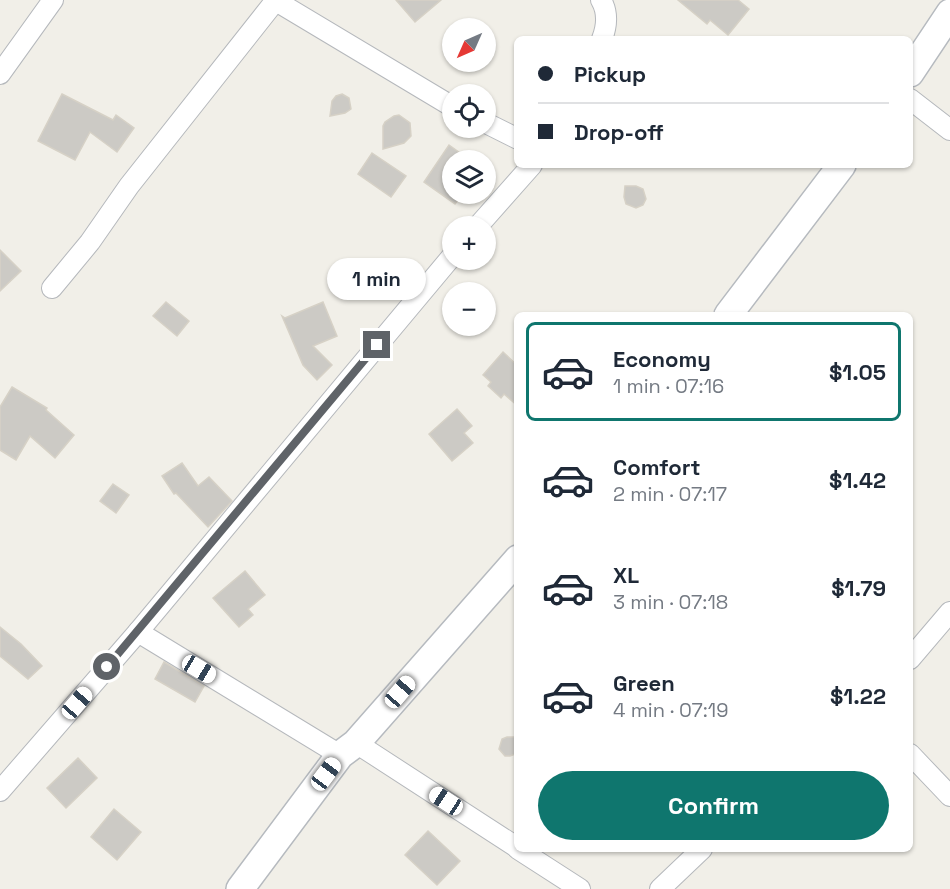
<!DOCTYPE html>
<meta charset="utf-8">
<style>
:root{--surface:#fff;--page:#f2f2f3;--text:#1f2937;--muted:#747a83;--line:#e0e1e3;--accent:#0f766e}
body{margin:0;font-family:"Space Grotesk",sans-serif;background:var(--page);color:var(--text);height:100vh;display:flex;flex-direction:column;font-size:22px;white-space:nowrap}
*{box-sizing:border-box;margin:0}
p{font-size:20px;color:var(--muted)}
.icon{flex:none;width:33px;height:33px;fill:none;stroke:currentColor;stroke-width:2;stroke-linecap:round;stroke-linejoin:round}
.map{position:relative;flex:1;overflow:hidden}
.drawer{position:absolute;left:514px;top:312px;width:399px;height:540px;display:flex;flex-direction:column;background:var(--surface);border-radius:9px;box-shadow:0 2px 4px #0004}
.drawer>*{flex:none}
.guide{position:absolute;left:514px;top:36px;width:399px;height:132px;border-radius:9px;box-shadow:0 2px 4px #0004;display:grid;align-content:center;height:132px;padding:0 24px;background:var(--surface)}
.needle{width:39px;rotate:225deg}
.tools{position:absolute;left:442px;top:18px;display:grid;gap:12px}
.tools a{display:grid;place-items:center;width:54px;height:54px;border-radius:50%;background:var(--surface);box-shadow:0 2px 4px #0004;font-size:30px}
.end{position:absolute;width:27px;height:27px;margin:-14px;border:8px solid #5f6368;background:#fff;box-shadow:0 0 0 3px #fff}
.from{border-radius:50%}
.bubble{position:absolute;height:42px;border-radius:21px;background:var(--surface);box-shadow:0 2px 4px #0004;font-size:20px;font-weight:600;line-height:42px;text-align:center}
.car{position:absolute;width:18px;height:36px;margin:-18px -9px;border-radius:8px;box-shadow:0 0 4px 2px #0007;background:linear-gradient(#fff 24%,#345 0 40%,#fff 0 76%,#345 0 86%,#fff 0)}
.guide b{display:flex;align-items:center;gap:21px;height:57px;font-size:22px}
.guide b+b{border-top:2px solid var(--line)}
.guide i{width:15px;height:15px;background:var(--text)}
ul{padding:10px 0 0;list-style:none}
li{display:flex;align-items:center;gap:18px;height:99px;margin:0 12px 9px;padding:0 12px;border:3px solid transparent;border-radius:9px}
li div{flex:1}
li b{display:block;font-size:22px}
li em{font-style:normal;font-weight:600}
li.active{border-color:var(--accent)}
li>.icon{width:54px;height:54px;stroke-width:1.5}
.cta{display:flex;gap:12px;margin-top:auto;padding:12px 24px}
.cta a{flex:1;height:69px;border-radius:36px;background:var(--accent);color:#fff;font-size:24px;font-weight:600;line-height:69px;text-align:center}
.map>svg:first-child{display:block}
.building{fill:#cccac5;stroke:#d6d1c6;stroke-width:1.5}
.lines{fill:none;stroke-linecap:round;stroke-linejoin:round}
.street-casing{stroke:#b5b8bc;stroke-width:22}
.secondary-casing{stroke:#b6babf;stroke-width:30}
.street{stroke:#fff;stroke-width:20}
.secondary{stroke:#fff;stroke-width:27}
.route{stroke:#5f6368;stroke-width:8}
</style>
<div class="map">
<svg width="950" height="889" viewBox="0 0 950 889">
<rect width="100%" height="100%" fill="#f1efe8"/>
<!-- building -->
<g class="building">
<path d="M396,0H441L415,22Z"/>
<path d="M678,0H738L749,9L728,35L710,20L707,24Z"/>
<path d="M62,94L113,120L116,115L134,128L117,152L90,132L75,160L38,141Z"/>
<path d="M342,94L349,98L351,109L345,113L330,116L332,101L336,96Z"/>
<path d="M399,115L410,123L411,136L404,143L383,149V126L385,122L394,116Z"/>
<path d="M449,145L470,160H453V194H463L455,204L424,182Z"/>
<path d="M372,153L406,176L391,197L358,174Z"/>
<path d="M625,186H636L643,189L646,199L643,205L636,208L626,204L624,197Z"/>
<path d="M0,250L21,271L0,291Z"/>
<path d="M166,302L189,321L177,336L153,316Z"/>
<path d="M323,302L337,336L313,346L332,365L317,380L303,365L282,316L285,318Z"/>
<path d="M503,352L518,366V406L504,394L501,398L488,386L491,382L483,375Z"/>
<path d="M12,387L47,408L46,410L74,435L55,458L30,436L16,460L0,450V407Z"/>
<path d="M457,409L472,426L464,433L473,443L452,461L429,434Z"/>
<path d="M182,463L198,486L209,477L232,501L208,527L176,493L174,494L162,476Z"/>
<path d="M113,484L129,495L116,513L100,501Z"/>
<path d="M245,571L265,595L248,609L253,615L239,627L213,598Z"/>
<path d="M0,627L21,644L42,666L28,679L0,656Z"/>
<path d="M164,662L204,686L195,702L155,679Z"/>
<path d="M507,737H518V753L510,756H505L499,749L502,739Z"/>
<path d="M78,758L97,778L66,808L47,788Z"/>
<path d="M114,809L141,832L117,860L91,837Z"/>
<path d="M428,831L460,861L437,885L405,855Z"/>
</g>
<g class="lines">
<defs>
<g id="street">
<path d="M601,0C608,12 607,26 602,39"/>
<path d="M276,1L453,107"/>
<path d="M0,74L53,0"/>
<path d="M910,99L950,130"/>
<path d="M486,123L518,139"/>
<path d="M478,226L532,165"/>
<path d="M52,288L90,242L129,186L276,0"/>
<path d="M138,632L340,755"/>
<path d="M910,659L950,612"/>
<path d="M356,743L518,848"/>
<path d="M910,754L950,796"/>
<path d="M0,791L138,632L453,255"/>
<path d="M518,849L580,889"/>
<path d="M660,889L702,849"/>
</g>
<g id="secondary">
<path d="M910,73L950,13"/>
<path d="M728,315L842,165"/>
<path d="M240,889L340,755L356,743L518,559"/>
</g>
</defs>
<!-- street casing -->
<use href="#street" class="street-casing"/>
<!-- secondary casing -->
<use href="#secondary" class="secondary-casing"/>
<!-- street -->
<use href="#street" class="street"/>
<!-- secondary -->
<use href="#secondary" class="secondary"/>
</g>
<g class="lines">
<!-- route -->
<path class="route" d="M107,667L377,345"/>
</g>
</svg>
<div class="tools">
<a><svg class="needle" viewBox="-14 -14 28 28"><path d="M0-13l5 13h-10z" fill="#e53935"/><path d="M0 13l5-13h-10z" fill="#747a83"/></svg></a>
<a><svg class="icon" aria-label="locate" viewBox="0 0 24 24"><circle cx="12" cy="12" r="6"/><path d="M12 2v4M12 18v4M2 12h4M18 12h4"/></svg></a>
<a><svg class="icon" aria-label="layers" viewBox="0 0 24 24"><path d="M12 4l9 5-9 5-9-5zM3 14l9 5 9-5"/></svg></a>
<a>+</a>
<a>−</a>
</div>
<i class="end from" style="left:107px;top:667px"></i>
<i class="end" style="left:377px;top:345px"></i>
<div class="bubble" style="left:327px;top:258px;width:99px">1 min</div>
<i class="car" style="left:199px;top:669px;rotate:121deg"></i>
<i class="car" style="left:400px;top:692px;rotate:41deg"></i>
<i class="car" style="left:77px;top:703px;rotate:41deg"></i>
<i class="car" style="left:326px;top:774px;rotate:37deg"></i>
<i class="car" style="left:446px;top:801px;rotate:303deg"></i>
<div class="guide">
<b><i class="from"></i>Pickup</b>
<b><i></i>Drop-off</b>
</div>
<section class="drawer">
<ul>
<li class="active"><svg class="icon" aria-label="car" viewBox="0 0 24 24"><path d="M5 17H2v-5l4-1 3-4h7l3 4 3 1v5h-3M9 17h6M6 11h13"/><circle cx="7" cy="17" r="2"/><circle cx="17" cy="17" r="2"/></svg><div><b>Economy</b><p>1 min · 07:16</p></div><em>$1.05</em></li>
<li><svg class="icon" aria-label="car" viewBox="0 0 24 24"><path d="M5 17H2v-5l4-1 3-4h7l3 4 3 1v5h-3M9 17h6M6 11h13"/><circle cx="7" cy="17" r="2"/><circle cx="17" cy="17" r="2"/></svg><div><b>Comfort</b><p>2 min · 07:17</p></div><em>$1.42</em></li>
<li><svg class="icon" aria-label="car" viewBox="0 0 24 24"><path d="M5 17H2v-5l4-1 3-4h7l3 4 3 1v5h-3M9 17h6M6 11h13"/><circle cx="7" cy="17" r="2"/><circle cx="17" cy="17" r="2"/></svg><div><b>XL</b><p>3 min · 07:18</p></div><em>$1.79</em></li>
<li><svg class="icon" aria-label="car" viewBox="0 0 24 24"><path d="M5 17H2v-5l4-1 3-4h7l3 4 3 1v5h-3M9 17h6M6 11h13"/><circle cx="7" cy="17" r="2"/><circle cx="17" cy="17" r="2"/></svg><div><b>Green</b><p>4 min · 07:19</p></div><em>$1.22</em></li>
</ul>
<div class="cta"><a>Confirm</a></div>
</section>
</div>
